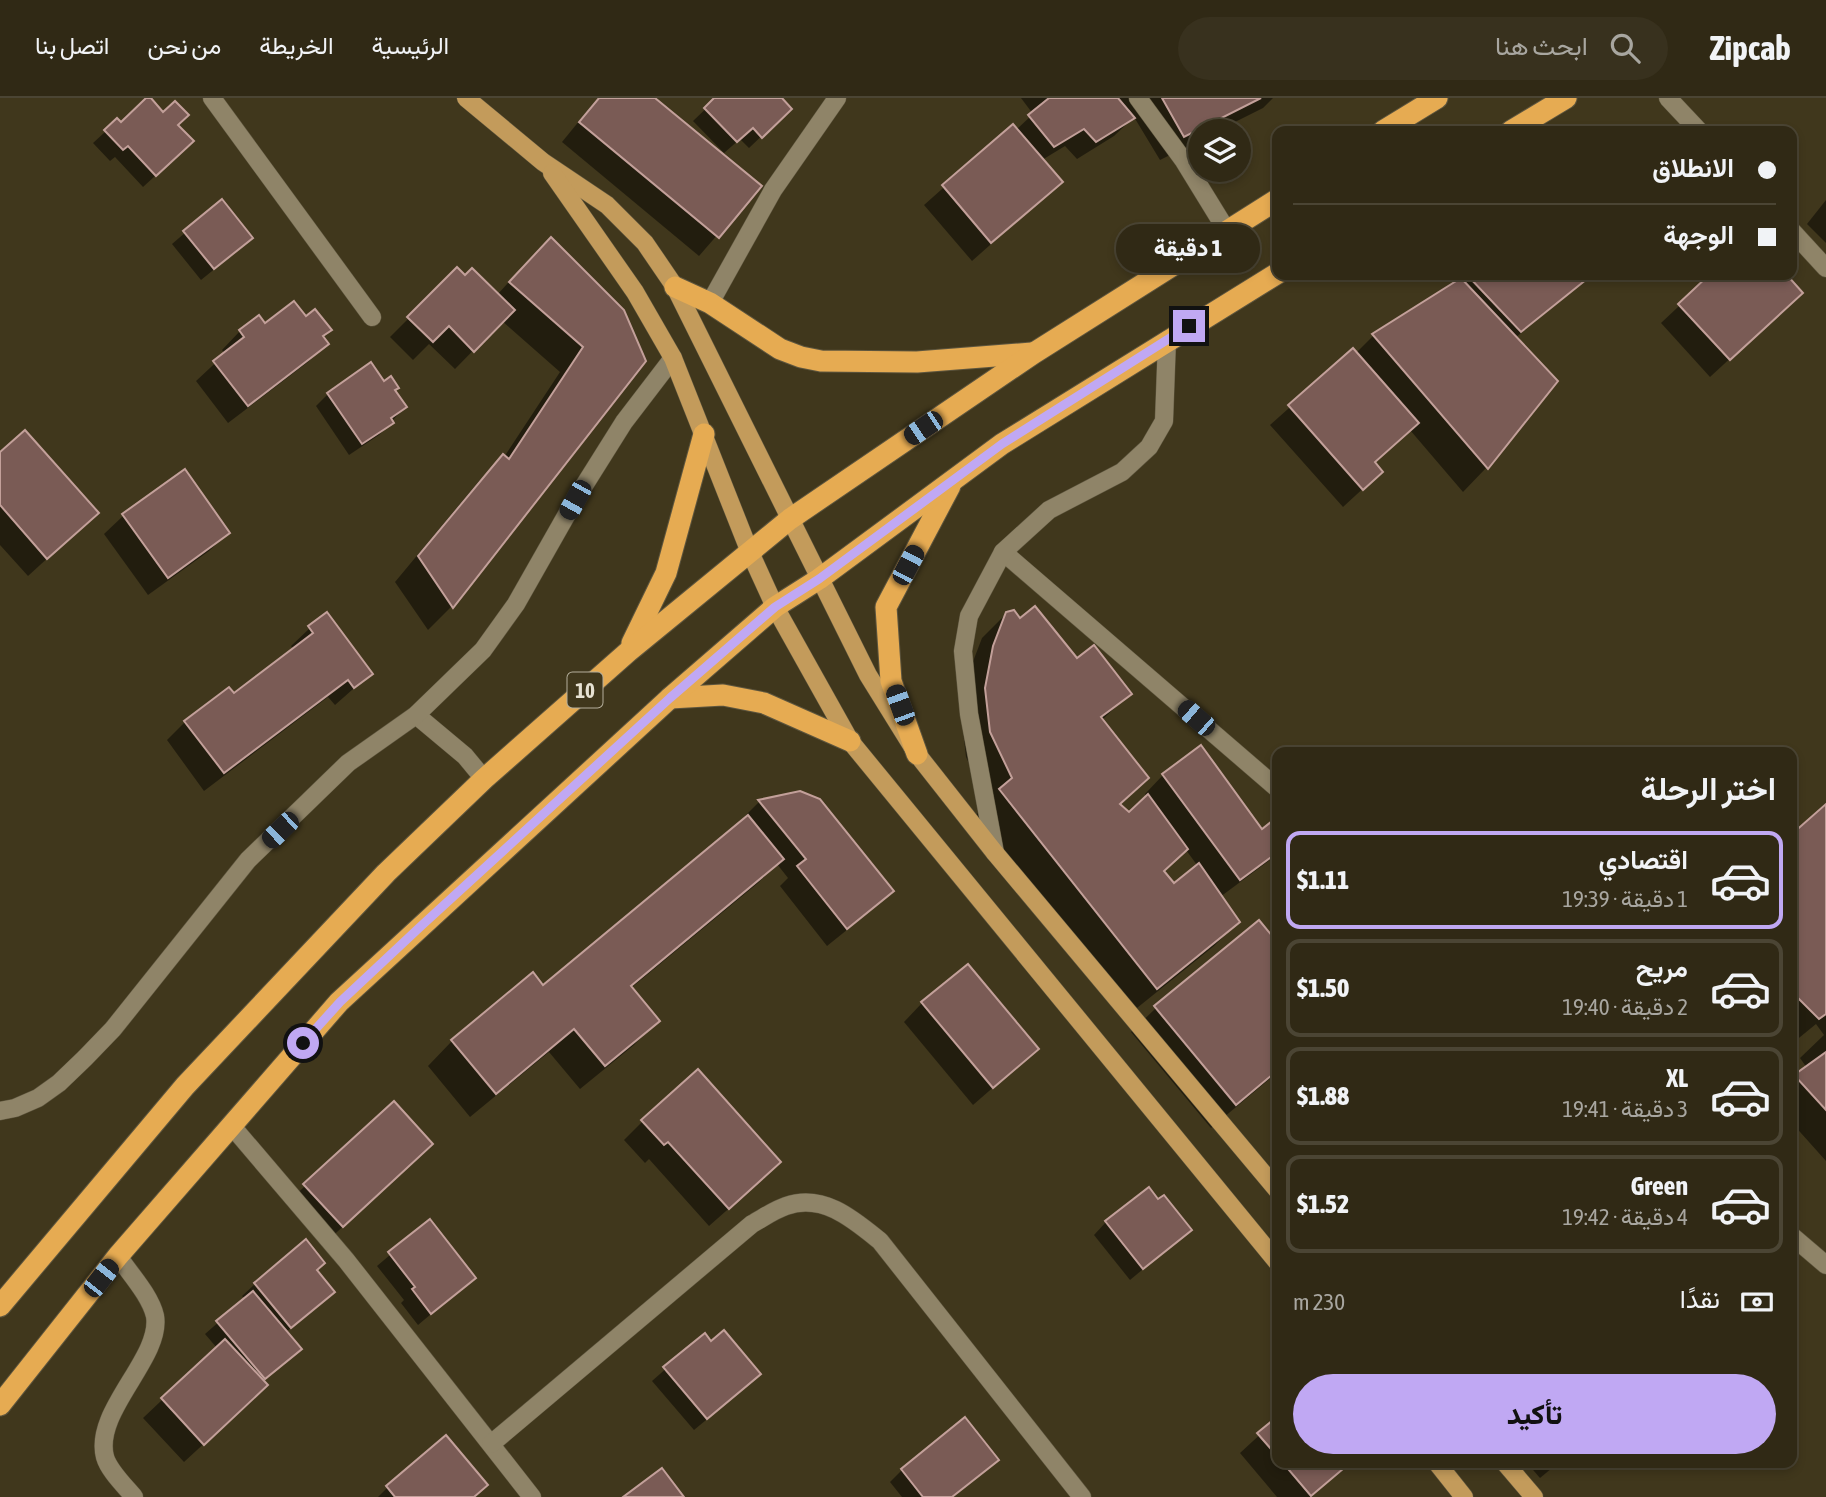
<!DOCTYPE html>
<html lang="ar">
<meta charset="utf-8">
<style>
:root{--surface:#302915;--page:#38311e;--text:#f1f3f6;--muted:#a8a6a0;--line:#4b4534;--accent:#c0a8f3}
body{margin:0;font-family:"Asap Condensed",Vazirmatn,sans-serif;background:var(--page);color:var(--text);direction:rtl;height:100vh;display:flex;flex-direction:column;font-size:26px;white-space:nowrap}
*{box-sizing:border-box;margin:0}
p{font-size:23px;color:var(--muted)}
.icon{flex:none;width:38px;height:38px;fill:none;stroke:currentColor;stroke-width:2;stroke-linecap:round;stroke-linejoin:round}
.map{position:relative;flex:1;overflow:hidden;direction:ltr}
.sheet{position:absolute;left:1272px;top:649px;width:525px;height:721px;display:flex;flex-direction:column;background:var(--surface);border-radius:14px;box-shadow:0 4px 10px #0003,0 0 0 2px var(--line);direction:rtl}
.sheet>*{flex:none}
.guide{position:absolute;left:1272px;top:28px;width:525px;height:154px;border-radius:14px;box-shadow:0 4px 10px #0003,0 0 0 2px var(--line);direction:rtl;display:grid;align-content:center;height:154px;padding:0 21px;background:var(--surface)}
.buttons{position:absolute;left:1188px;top:21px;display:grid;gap:14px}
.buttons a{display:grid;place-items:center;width:63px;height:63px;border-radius:50%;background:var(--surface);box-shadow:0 4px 10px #0003,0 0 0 2px var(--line);font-size:35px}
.end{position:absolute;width:32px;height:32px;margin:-16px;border:9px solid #c0a8f3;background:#111;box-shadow:0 0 0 4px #111}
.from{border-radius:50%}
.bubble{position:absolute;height:49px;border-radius:24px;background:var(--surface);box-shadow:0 4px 10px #0003,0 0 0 2px var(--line);font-size:23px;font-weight:800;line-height:49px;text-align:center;direction:rtl}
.car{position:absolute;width:21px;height:42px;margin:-21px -10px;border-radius:9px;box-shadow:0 0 5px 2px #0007;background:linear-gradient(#222 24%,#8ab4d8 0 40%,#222 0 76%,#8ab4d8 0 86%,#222 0)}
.guide b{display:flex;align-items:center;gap:24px;height:66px;font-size:26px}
.guide b+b{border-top:2px solid var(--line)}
.guide i{width:18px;height:18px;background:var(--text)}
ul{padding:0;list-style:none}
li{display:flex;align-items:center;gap:21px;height:98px;margin:0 14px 10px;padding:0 7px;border:4px solid var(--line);border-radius:14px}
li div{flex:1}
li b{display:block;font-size:26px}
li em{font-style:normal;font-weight:800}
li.active{border-color:var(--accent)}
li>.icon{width:63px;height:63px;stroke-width:1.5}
h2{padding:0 21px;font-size:32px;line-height:84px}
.pay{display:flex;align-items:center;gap:18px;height:77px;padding:0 21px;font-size:26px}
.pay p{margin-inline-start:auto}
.action{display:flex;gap:14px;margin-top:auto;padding:14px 21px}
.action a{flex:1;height:80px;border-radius:42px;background:var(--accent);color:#111;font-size:28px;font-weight:800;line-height:80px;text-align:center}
header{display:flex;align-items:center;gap:42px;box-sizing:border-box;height:98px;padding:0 35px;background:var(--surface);border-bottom:2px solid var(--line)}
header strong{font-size:33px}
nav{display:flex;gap:38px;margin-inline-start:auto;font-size:24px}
.search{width:490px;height:63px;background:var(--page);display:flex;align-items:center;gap:18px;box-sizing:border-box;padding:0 24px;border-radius:38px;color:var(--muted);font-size:26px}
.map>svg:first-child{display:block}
.shadow{fill:#0007;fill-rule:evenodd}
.building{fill:#7a5b55;stroke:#c3a09a;stroke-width:2}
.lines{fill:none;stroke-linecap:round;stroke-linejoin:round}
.minor-casing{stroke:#5d553e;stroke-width:19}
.major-casing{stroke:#5d553e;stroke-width:19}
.highway-casing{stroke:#5d553e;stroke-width:23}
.minor{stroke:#8f8468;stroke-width:18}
.major{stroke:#c39b5b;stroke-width:18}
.highway{stroke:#e6ab52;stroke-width:21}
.route{stroke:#c0a8f3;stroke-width:9}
.labels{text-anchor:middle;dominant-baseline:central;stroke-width:7;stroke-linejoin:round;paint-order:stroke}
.shield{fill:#40371c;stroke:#b5af9c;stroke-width:2}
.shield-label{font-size:21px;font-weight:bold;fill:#e7e2d3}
</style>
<header>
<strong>Zipcab</strong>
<div class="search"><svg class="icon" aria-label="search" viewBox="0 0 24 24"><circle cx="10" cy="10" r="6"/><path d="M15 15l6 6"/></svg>ابحث هنا</div>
<nav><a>الرئيسية</a><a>الخريطة</a><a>من نحن</a><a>اتصل بنا</a></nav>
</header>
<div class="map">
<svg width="1826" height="1399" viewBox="0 0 1826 1399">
<rect width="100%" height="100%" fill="#40371c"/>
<!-- shadow -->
<g class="shadow">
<path d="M598,0H653L759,89L699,158L562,44Z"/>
<path d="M717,0H780L790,11L749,50L740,41L724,55L693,23Z"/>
<path d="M1021,0H1273L1263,10L1217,33H1200V42L1160,62L1134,19L1114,38L1077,61L1065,48L1042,62L1061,84L972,163L924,107L1013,28L1016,32L1033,16Z"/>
<path d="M163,16L176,27L179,56L143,89L115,59L110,63L93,45L117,23L121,27Z"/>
<path d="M1826,102V145L1807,126Z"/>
<path d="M221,104L238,152L201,182L172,146Z"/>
<path d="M526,165L622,213L452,508L428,532L395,484L479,383L504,359L560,274L502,223L455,271L429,246L413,262L390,239L457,172L465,179L497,197Z"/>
<path d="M1473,177H1592L1515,240L1487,369L1463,394L1410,332L1373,365L1381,374L1343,409L1270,327L1353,253L1355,256L1373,238L1464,185Z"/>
<path d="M1712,177H1785L1801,195L1710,279L1661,225Z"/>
<path d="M264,227L321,240L326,246L308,264L228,325L196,283L225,256L222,252L240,233Z"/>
<path d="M383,285L393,293L405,309L379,337L349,357L316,308L328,296Z"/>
<path d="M0,356L97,415L28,478L0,447Z"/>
<path d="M184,374L228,435L209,453L148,497L104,436L123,418Z"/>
<path d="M1007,515L1129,596L1102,622L1147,680L1119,707L1129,716L1147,699L1145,696L1163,677L1261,733L1278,725V756L1220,799L1238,824L1214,848L1132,914L976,717L988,705L966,659L961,615L969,574L982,540ZM1186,752L1197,767L1174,787L1163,774Z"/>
<path d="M310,530L370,576L335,607L328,599L204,693L167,642L185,624L233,598L294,552L291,548Z"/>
<path d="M800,695L892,793L873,811L827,848L780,788L788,780L777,766L758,785L631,890L658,922L634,947L580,991L549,954L470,1019L428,968L452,943L532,877L543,889L742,724L741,722L759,704Z"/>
<path d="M1826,708V1063L1792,1025V982L1807,970L1800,960L1824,937L1816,926L1794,944L1792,942V739Z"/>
<path d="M1278,848V974L1211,1030L1131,934L1156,910Z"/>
<path d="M922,905L1037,951L973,1007L904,924Z"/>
<path d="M393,1005L413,1064L324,1146L286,1106Z"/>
<path d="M643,1023L760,1083L709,1128L649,1061L645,1065L624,1042Z"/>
<path d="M1158,1103L1190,1132L1130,1182L1094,1137L1106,1124Z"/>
<path d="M429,1124L474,1180L418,1227L401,1205L404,1202L377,1168Z"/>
<path d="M305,1144L315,1173L320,1206L286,1234L300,1251L262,1284L247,1306L184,1364L143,1320L217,1250L205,1236L245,1201L242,1198L255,1186Z"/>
<path d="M704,1237L746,1289L694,1332L652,1283Z"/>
<path d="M1278,1320V1365H1350L1311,1399H1277L1240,1355Z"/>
<path d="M446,1340L474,1399H378L387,1390Z"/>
<path d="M1527,1365H1558L1540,1380Z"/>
<path d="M902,1372L984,1374L952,1399H902L890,1384Z"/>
</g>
<!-- building -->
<g class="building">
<path d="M146,0H151L163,14L175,3L189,17L178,27L194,43L156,78L128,48L123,52L104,32L117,20L121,24Z"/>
<path d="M599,0H655L762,88L719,140L579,24Z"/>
<path d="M714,0H782L792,11L762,40L753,30L737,44L704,10Z"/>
<path d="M1049,0H1118L1135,20L1096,44L1084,31L1054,49L1028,17Z"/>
<path d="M1162,0H1261L1184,39Z"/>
<path d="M1013,26L1063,84L991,145L942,87Z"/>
<path d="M222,101L253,140L214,171L183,133Z"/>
<path d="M551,139L624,212L646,263L453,510L418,458L503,356L509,361L583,249L509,184Z"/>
<path d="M457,169L465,177L472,170L515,212L474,254L449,228L433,244L407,219Z"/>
<path d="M1470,177H1592L1521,234L1468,178Z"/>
<path d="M1709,177H1787L1803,195L1730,262L1678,206Z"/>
<path d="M1461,180L1558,283L1488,371L1372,236Z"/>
<path d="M294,203L306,218L315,211L332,232L323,238L329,246L248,308L213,263L244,239L239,232L259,217L265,225Z"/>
<path d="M1353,250L1419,325L1375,364L1383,374L1363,392L1288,307Z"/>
<path d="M371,264L384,283L391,278L399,290L395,292L407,309L391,320L394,325L362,346L327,295Z"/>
<path d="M25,332L99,415L47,461L0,407V354Z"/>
<path d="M185,371L230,435L168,480L122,416Z"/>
<path d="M1035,508L1077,560L1094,547L1132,596L1101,619L1149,680L1120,706L1129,714L1148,696L1188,751L1164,773L1174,785L1199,765L1240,824L1157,891L999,691L1012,680L990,634L985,590L993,548L1006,514L1014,512L1020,520Z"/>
<path d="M327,514L373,576L354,590L348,582L224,675L184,623L229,589L234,595L313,535L308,528Z"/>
<path d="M1201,647L1262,731L1276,720L1278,722V754L1240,782L1162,676Z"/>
<path d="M800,693L820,701L894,793L847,831L797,768L806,761L758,702Z"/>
<path d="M1826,706V916L1819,921L1792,894V736Z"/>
<path d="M748,717L784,761L631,888L660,923L605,968L574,931L496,996L451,942L533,874L543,887Z"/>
<path d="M1259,822L1278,845V972L1236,1007L1154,908Z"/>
<path d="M968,866L1039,951L993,990L921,904Z"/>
<path d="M1826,954V1012L1794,977Z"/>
<path d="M698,971L781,1064L729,1111L668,1044L664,1047L641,1022Z"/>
<path d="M394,1003L433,1046L343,1129L303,1086Z"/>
<path d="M1149,1089L1158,1101L1164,1097L1192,1132L1143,1171L1105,1123Z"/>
<path d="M430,1121L476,1180L431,1216L412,1191L415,1189L388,1154Z"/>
<path d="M306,1141L325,1165L317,1172L335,1194L291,1230L254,1185Z"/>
<path d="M253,1193L302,1251L265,1281L216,1223Z"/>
<path d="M724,1232L761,1276L707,1321L663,1269L705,1235L711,1243Z"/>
<path d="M225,1241L268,1287L204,1347L161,1300Z"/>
<path d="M1278,1318V1359L1257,1335Z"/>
<path d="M965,1319L999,1362L952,1399H923L901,1371Z"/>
<path d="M446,1337L488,1387L474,1399H395L386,1388Z"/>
<path d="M1283,1365H1350L1311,1398Z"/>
<path d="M662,1370L684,1399H623Z"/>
</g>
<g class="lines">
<defs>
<g id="minor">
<path d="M212,0L372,219"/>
<path d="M1138,0L1184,63L1227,133"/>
<path d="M1668,0L1699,33"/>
<path d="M1792,133L1826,170"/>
<path d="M710,205L773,92L837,0"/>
<path d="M1003,454L1278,691"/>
<path d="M416,617L465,658L484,681"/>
<path d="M995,755L969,616L963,553L969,518L1003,454L1049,412L1122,374L1149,349L1164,323L1167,242"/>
<path d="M0,1013L15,1010L38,1000L59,985L85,960L113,931L248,762L348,665L416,617L483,552L516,506L575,402L624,324L673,260"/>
<path d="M231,1027L346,1162L532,1399"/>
<path d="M1792,1138L1826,1167"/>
<path d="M118,1158C130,1176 150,1197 155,1218C162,1260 93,1313 105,1359C109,1373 125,1388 134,1399"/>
<path d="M491,1346L752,1126C763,1120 774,1112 786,1108C823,1095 853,1121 880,1143L1082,1399"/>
</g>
<g id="major">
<path d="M466,0L543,64L607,107L645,145L675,189L868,577L917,656L995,755L1278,1093"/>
<path d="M552,75L635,194L673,260L749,452L775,509L850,643L1278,1165"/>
<path d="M1437,1365L1464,1399"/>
<path d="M1505,1365L1534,1399"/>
</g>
<g id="highway">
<path d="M1383,33L1437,0"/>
<path d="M1511,33L1566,0"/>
<path d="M675,189L710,205L780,251L801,259L821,263L917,264L1032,255"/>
<path d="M632,545L666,475L704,336"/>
<path d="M670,600L723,597L764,605L850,643"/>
<path d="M917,656L891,583L886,509L950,388"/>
<path d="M0,1208L185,988L386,775L484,681L629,553L790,421L1034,255L1278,101"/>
<path d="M0,1307L118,1158L339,904L670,600L775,509L819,481L1002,346L1278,175"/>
</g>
</defs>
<!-- minor casing -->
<use href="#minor" class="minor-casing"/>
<!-- major casing -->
<use href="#major" class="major-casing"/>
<!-- highway casing -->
<use href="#highway" class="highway-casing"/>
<!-- minor -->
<use href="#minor" class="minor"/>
<!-- major -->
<use href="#major" class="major"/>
<!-- highway -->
<use href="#highway" class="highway"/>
</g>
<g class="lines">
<!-- route -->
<path class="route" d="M303,945L340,904L420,829L670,600L775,509L819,481L1002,346L1189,228"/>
</g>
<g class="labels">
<!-- shield labels -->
<rect class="shield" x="567.5" y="574.5" width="35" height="35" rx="5"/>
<g class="shield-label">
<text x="585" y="592">10</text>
</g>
</g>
</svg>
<div class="buttons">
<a><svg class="icon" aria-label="layers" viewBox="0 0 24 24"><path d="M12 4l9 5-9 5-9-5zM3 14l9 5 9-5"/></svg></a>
</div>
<i class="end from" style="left:303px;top:945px"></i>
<i class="end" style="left:1189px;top:228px"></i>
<div class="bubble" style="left:1116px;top:126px;width:144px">1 دقيقة</div>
<i class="car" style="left:923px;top:330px;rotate:236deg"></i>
<i class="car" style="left:575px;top:402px;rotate:209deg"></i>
<i class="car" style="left:908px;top:467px;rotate:28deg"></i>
<i class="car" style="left:900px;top:607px;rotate:340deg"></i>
<i class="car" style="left:1196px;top:620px;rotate:311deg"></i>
<i class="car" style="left:280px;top:732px;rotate:226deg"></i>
<i class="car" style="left:101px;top:1180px;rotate:38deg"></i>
<div class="guide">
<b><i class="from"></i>الانطلاق</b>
<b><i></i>الوجهة</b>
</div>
<section class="sheet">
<h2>اختر الرحلة</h2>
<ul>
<li class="active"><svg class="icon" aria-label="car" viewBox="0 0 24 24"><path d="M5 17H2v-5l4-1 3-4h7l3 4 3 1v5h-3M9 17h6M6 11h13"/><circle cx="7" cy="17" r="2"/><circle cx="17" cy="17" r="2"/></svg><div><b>اقتصادي</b><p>1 دقيقة · 19:39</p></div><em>$1.11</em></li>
<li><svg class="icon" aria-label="car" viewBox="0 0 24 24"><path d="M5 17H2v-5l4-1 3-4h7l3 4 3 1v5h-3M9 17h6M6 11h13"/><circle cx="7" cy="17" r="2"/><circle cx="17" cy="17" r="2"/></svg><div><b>مريح</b><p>2 دقيقة · 19:40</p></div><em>$1.50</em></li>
<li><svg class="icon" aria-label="car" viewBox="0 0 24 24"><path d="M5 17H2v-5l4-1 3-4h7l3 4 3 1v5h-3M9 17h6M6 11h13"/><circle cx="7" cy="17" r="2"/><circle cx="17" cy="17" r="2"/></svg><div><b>XL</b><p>3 دقيقة · 19:41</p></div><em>$1.88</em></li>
<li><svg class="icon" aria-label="car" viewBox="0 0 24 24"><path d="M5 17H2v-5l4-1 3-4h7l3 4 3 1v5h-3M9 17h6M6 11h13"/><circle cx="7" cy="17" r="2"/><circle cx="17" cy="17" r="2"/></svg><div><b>Green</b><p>4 دقيقة · 19:42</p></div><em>$1.52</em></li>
</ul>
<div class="pay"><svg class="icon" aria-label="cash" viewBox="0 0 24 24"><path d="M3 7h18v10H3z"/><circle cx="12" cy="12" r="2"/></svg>نقدًا<p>230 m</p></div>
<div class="action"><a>تأكيد</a></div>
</section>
</div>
